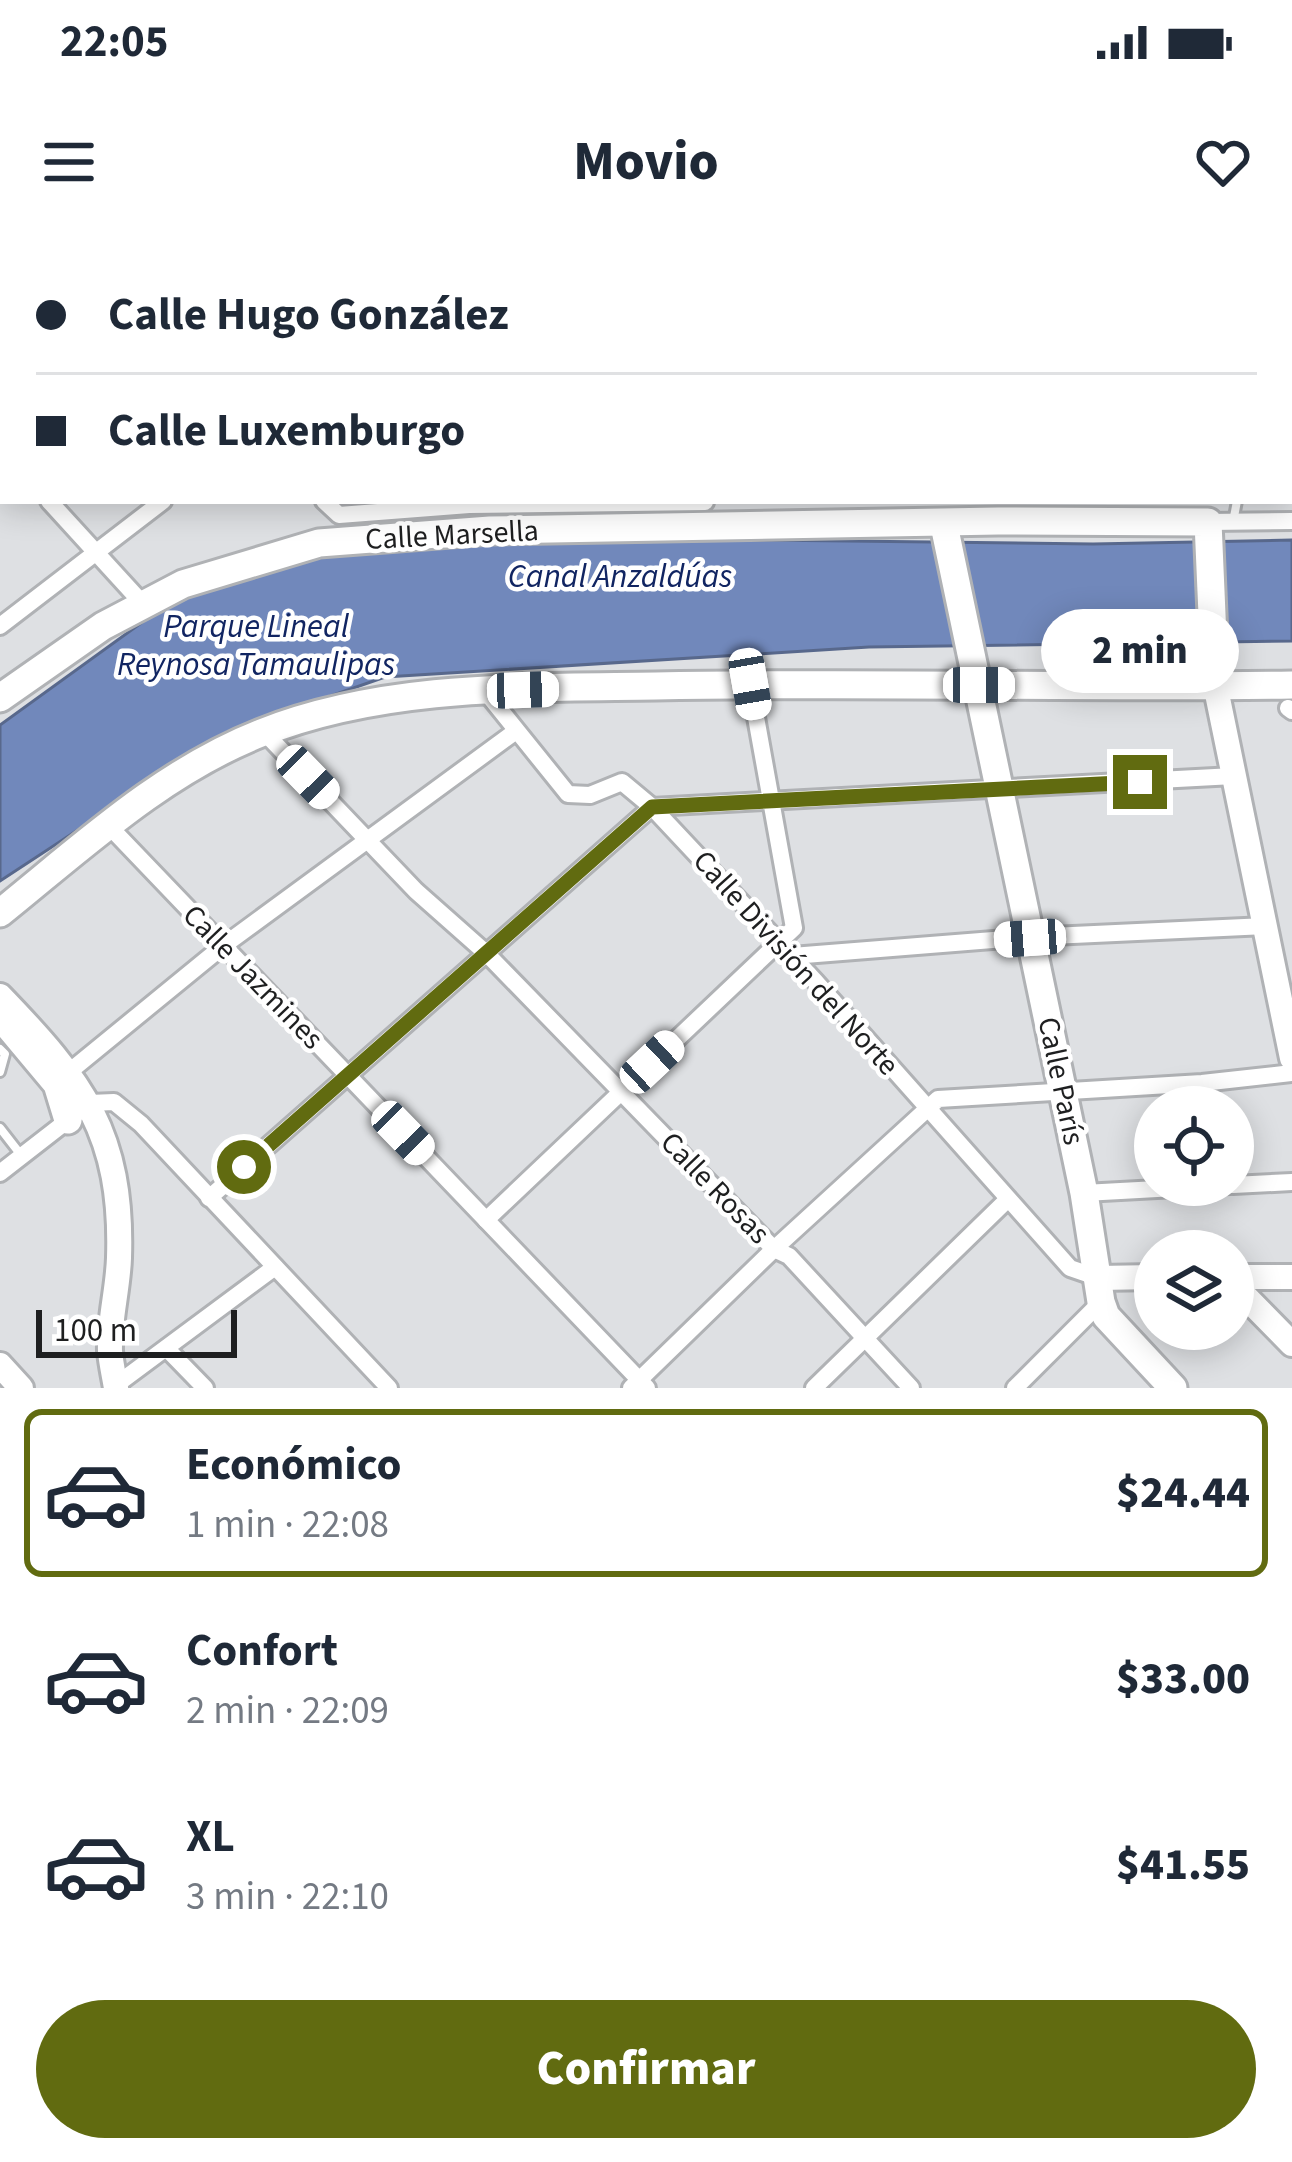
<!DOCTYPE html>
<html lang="es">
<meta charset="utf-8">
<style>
:root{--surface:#fff;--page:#f6f6f7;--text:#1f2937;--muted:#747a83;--line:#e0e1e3;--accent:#616b10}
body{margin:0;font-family:"Source Sans 3",sans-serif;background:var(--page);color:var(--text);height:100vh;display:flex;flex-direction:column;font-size:45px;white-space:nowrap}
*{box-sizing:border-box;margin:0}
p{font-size:39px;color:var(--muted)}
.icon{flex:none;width:66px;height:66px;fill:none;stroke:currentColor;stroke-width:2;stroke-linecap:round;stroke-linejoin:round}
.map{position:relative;height:1148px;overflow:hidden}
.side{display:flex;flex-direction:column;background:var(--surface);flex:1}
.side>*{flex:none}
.guide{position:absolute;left:0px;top:0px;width:1293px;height:264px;box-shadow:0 6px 30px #0003;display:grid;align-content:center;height:264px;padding:0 36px;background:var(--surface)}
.fabs{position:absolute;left:1134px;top:846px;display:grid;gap:24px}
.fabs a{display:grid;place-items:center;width:120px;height:120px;border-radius:50%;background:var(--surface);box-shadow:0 6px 30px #0003;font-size:60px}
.scale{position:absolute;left:36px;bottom:30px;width:201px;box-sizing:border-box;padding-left:12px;border:6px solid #1e1f20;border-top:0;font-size:33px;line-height:42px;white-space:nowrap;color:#1e1f20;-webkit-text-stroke:9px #fff;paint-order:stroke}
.end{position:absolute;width:54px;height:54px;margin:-27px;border:15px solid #616b10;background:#fff;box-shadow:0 0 0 6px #fff}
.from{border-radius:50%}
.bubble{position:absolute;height:84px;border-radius:42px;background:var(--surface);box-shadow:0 6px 30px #0003;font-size:39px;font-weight:800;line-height:84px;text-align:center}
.car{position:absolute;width:36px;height:72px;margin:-36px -18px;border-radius:15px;box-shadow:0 0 9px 3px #0007;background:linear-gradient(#fff 24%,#345 0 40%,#fff 0 76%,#345 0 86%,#fff 0)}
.guide b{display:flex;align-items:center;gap:42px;height:114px;font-size:45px}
.guide b+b{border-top:3px solid var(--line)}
.guide i{width:30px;height:30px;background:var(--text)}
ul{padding:21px 0 0;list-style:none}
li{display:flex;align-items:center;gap:36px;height:168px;margin:0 24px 18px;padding:0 12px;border:6px solid transparent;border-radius:18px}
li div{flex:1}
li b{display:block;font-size:45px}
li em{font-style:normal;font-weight:800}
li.selected{border-color:var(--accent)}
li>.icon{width:108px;height:108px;stroke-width:1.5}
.button{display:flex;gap:24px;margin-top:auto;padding:24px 36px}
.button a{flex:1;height:138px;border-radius:72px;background:var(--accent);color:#fff;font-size:48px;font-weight:800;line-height:138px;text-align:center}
.status{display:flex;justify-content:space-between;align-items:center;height:84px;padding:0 60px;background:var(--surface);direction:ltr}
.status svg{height:33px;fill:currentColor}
header{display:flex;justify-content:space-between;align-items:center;height:156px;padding:0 36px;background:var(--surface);font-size:54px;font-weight:800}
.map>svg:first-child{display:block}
.water{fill:#7188bb;stroke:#58688c;stroke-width:3}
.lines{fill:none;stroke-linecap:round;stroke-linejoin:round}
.lane-casing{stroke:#b0b2b5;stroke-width:14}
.street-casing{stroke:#b0b2b5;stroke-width:22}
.secondary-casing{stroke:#b0b2b5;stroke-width:30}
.primary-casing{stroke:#b0b2b5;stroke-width:33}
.lane{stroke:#fff;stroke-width:8}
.street{stroke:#fff;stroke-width:16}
.secondary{stroke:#fff;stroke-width:24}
.primary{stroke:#fff;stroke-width:27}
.rail{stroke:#717375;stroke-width:4.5;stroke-dasharray:6 12;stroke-linecap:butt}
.route{stroke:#616b10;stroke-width:15}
.labels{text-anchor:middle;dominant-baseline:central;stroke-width:9;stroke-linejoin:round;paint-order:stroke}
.street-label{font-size:30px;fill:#1e1f20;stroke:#fff}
.water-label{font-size:33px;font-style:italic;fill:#112562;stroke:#fff}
</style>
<div class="status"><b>22:05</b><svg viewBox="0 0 49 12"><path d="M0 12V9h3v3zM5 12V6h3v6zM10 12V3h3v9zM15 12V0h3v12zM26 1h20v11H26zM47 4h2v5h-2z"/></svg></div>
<header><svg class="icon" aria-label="menu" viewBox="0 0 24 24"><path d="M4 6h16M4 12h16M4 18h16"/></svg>Movio<svg class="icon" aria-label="heart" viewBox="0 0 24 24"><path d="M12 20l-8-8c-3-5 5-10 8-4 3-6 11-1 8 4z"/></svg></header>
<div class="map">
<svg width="1292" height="1148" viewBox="0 0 1292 1148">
<rect width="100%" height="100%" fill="#dee0e3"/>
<!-- water -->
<path class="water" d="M496,297L1093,304L1292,300V401L869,407L385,437L227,492L0,641V485L148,378L231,335L386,305Z"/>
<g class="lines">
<defs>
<g id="lane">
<path d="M1290,232H1292"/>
<path d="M1233,282L1237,261"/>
<path d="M0,809L5,814L0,832"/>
<path d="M0,888L21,915"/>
</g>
<g id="street">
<path d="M856,0L857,3"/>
<path d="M0,153L3,151"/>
<path d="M0,207L3,211"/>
<path d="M49,261L143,364"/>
<path d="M324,261L339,275L469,265L705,262"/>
<path d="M1208,282L1292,281"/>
<path d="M0,386L163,261"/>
<path d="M485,451L568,554L590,555L622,542L652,567L816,742L1070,1028L1099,1038"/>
<path d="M1288,468L1292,471"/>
<path d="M264,492L416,651L486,713L774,1009L789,1016L911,1148"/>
<path d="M652,567L1234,536"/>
<path d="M109,586L647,1148"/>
<path d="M792,716L1030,697L1266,686"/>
<path d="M69,832L223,706L516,491"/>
<path d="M0,933L90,863L114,862L141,884L389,1148"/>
<path d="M1233,945L1292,942"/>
<path d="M1084,953L1230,945"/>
<path d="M209,958L652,567"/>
<path d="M486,980L794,688L750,444"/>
<path d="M167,1109L205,1148"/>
<path d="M116,1145L275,1027"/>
<path d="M631,1148L774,1009L938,859L1202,843L1292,833"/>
<path d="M814,1148L1008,959"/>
<path d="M1015,1148L1101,1062"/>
</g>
<g id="secondary">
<path d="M888,0L889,3"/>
<path d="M1290,5H1292"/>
<path d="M1290,33H1292"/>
<path d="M0,44L3,43"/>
<path d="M0,77L3,76"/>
<path d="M1215,444L1292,818"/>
<path d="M0,756C82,841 123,893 119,1018C118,1049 109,1081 110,1111C111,1123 114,1136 116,1148"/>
<path d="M1233,1037H1292"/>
<path d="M1099,1038L1155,1037"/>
<path d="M1233,1044L1292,1104"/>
<path d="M0,1125L21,1148"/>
</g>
<g id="primary">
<path d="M944,285L1084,953L1101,1062L1106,1076L1173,1148"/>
<path d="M0,458L103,386L183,344L319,303L490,290L998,281L1208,282L1215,444"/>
<path d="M0,673C82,607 162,532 261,493C384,444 525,448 656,446C868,442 1080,448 1292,445"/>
<path d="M0,776L57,844L68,880"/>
</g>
</defs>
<!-- lane casing -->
<use href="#lane" class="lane-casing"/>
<!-- street casing -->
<use href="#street" class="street-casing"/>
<!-- secondary casing -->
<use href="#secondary" class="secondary-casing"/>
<!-- primary casing -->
<use href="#primary" class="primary-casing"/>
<!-- lane -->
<use href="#lane" class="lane"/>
<!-- street -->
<use href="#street" class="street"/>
<!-- secondary -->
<use href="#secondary" class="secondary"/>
<!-- primary -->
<use href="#primary" class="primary"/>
<!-- rail -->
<g class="rail">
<path d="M1290,18H1292"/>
<path d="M0,60L3,59"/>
</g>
</g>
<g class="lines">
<!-- route -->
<path class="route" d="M244,927L652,567L1140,542"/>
</g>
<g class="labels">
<!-- street labels -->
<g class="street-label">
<text transform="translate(452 295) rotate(-3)">Calle Marsella</text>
<text transform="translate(796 723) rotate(48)">Calle División del Norte</text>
<text transform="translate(253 737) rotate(46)">Calle Jazmines</text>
<text transform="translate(1061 841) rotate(78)">Calle París</text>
<text transform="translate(715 948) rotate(46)">Calle Rosas</text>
</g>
<!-- water labels -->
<g class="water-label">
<text x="620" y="336">Canal Anzaldúas</text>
<text x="256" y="386">Parque Lineal<tspan x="256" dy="38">Reynosa Tamaulipas</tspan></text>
</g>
</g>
</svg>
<div class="fabs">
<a><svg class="icon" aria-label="locate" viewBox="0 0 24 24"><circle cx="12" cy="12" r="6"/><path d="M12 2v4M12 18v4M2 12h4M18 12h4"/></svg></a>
<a><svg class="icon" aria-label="layers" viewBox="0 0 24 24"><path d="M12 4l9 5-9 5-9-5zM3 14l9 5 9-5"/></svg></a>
</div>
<div class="scale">100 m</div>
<i class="end from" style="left:244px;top:927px"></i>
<i class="end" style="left:1140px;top:542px"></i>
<div class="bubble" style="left:1041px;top:369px;width:198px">2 min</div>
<i class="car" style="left:750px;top:444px;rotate:170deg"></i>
<i class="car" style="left:979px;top:445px;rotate:90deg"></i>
<i class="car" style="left:523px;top:450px;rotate:88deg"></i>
<i class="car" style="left:308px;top:537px;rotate:136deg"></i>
<i class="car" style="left:1030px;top:698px;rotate:266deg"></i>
<i class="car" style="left:652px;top:822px;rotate:47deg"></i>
<i class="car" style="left:403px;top:893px;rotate:136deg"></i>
<div class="guide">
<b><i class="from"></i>Calle Hugo González</b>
<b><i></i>Calle Luxemburgo</b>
</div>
</div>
<section class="side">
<ul>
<li class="selected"><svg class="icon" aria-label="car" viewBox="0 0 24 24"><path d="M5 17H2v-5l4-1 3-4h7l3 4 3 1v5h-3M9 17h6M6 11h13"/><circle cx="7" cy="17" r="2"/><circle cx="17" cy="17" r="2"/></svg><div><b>Económico</b><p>1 min · 22:08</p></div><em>$24.44</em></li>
<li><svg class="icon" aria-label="car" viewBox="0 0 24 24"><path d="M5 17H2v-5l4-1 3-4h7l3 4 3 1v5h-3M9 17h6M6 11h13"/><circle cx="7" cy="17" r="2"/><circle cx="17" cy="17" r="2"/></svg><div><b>Confort</b><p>2 min · 22:09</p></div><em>$33.00</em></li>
<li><svg class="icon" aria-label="car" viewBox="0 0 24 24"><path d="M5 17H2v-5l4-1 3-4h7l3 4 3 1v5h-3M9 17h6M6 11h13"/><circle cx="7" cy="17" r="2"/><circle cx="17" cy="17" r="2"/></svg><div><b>XL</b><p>3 min · 22:10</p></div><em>$41.55</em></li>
</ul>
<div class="button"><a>Confirmar</a></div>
</section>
